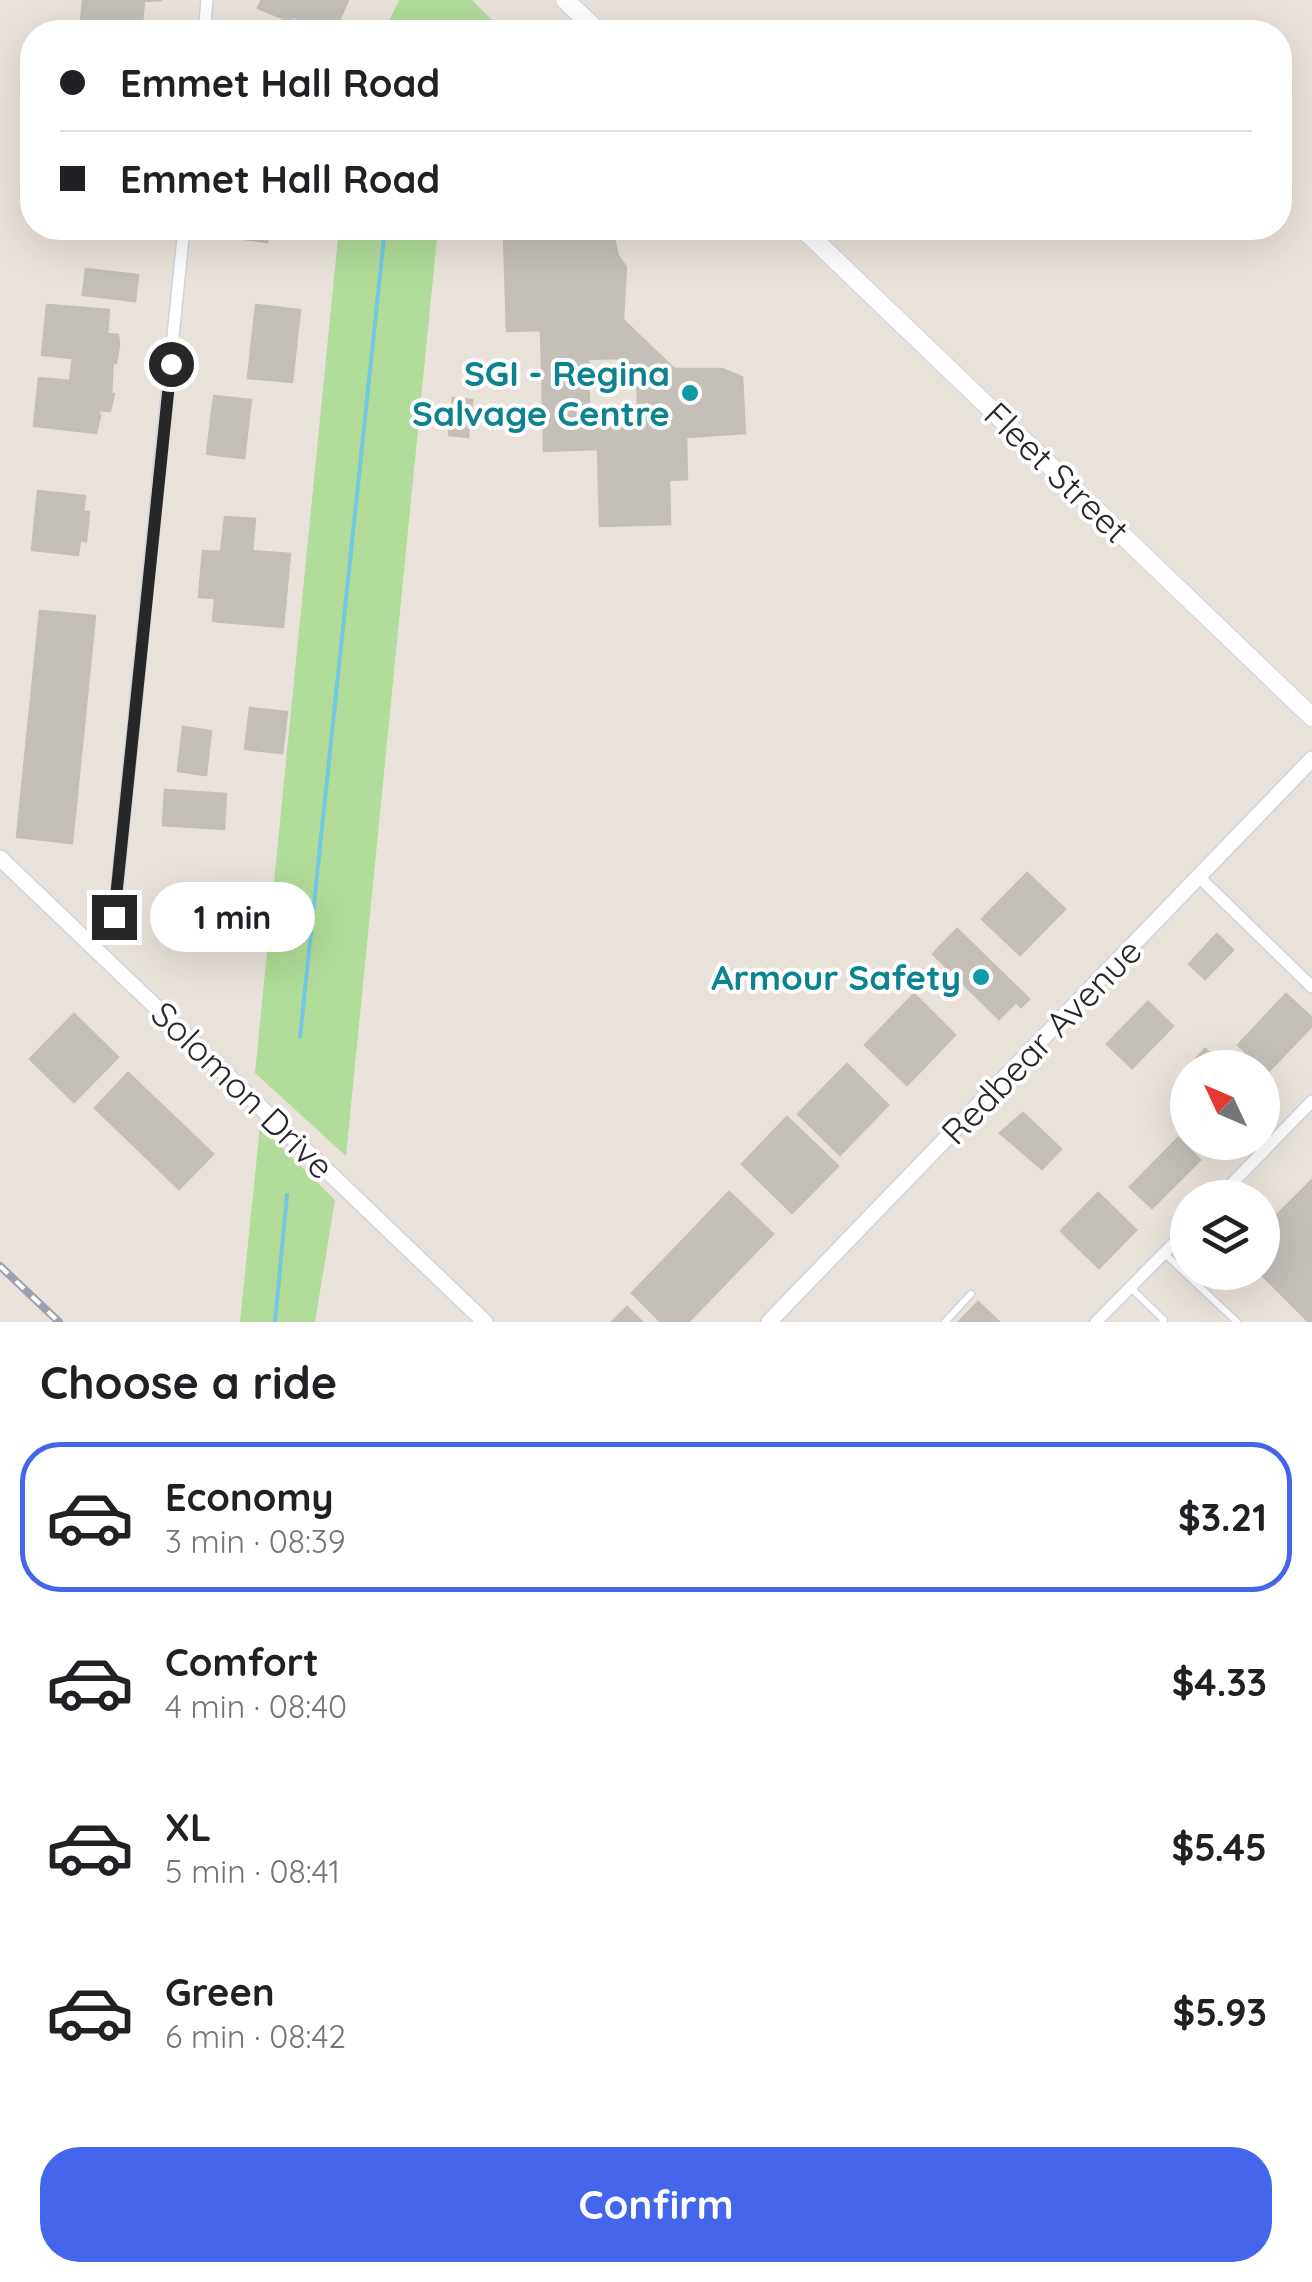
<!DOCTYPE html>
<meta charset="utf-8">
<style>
:root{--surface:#fff;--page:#f6f6f6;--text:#202124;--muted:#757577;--line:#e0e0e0;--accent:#4466eb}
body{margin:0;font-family:Quicksand,sans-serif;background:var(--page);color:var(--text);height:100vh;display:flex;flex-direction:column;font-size:38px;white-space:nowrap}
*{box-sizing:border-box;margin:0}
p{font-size:32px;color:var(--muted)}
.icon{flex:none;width:55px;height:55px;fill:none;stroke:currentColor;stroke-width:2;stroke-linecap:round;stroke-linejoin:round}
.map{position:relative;height:1322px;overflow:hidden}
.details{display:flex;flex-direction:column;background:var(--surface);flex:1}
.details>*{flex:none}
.guide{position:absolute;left:20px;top:20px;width:1272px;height:220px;border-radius:40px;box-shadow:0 10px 40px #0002;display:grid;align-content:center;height:220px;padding:0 40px;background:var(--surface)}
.needle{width:65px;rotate:314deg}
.buttons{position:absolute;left:1170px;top:1050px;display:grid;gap:20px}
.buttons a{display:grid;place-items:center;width:110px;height:110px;border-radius:50%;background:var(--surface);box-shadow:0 10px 40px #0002;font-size:50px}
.end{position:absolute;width:45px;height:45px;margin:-22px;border:12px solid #272727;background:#fff;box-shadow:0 0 0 5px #fff}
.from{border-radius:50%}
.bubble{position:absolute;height:70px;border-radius:35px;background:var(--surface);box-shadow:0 10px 40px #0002;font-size:32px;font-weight:700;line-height:70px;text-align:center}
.guide b{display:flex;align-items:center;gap:35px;height:95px;font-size:38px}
.guide b+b{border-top:2px solid var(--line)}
.guide i{width:25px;height:25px;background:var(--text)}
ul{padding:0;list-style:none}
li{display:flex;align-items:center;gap:30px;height:150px;margin:0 20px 15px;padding:0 20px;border:5px solid transparent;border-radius:40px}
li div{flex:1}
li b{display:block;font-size:38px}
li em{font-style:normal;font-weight:700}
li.on{border-color:var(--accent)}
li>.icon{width:90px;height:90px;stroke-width:1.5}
h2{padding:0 40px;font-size:45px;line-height:120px}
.primary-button{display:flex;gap:20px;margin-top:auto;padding:20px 40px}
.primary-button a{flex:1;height:115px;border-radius:40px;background:var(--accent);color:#fff;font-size:40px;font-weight:700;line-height:115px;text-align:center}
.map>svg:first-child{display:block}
.green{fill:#b1dc99}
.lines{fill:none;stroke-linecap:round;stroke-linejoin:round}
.stream{stroke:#73c8e4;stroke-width:4}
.building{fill:#c4bfb9;stroke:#c4beb4;stroke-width:2.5;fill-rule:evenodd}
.service-casing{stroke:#cfd2df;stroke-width:9}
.minor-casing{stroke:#cfd2df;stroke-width:14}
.tertiary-casing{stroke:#cfd2df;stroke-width:18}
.secondary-casing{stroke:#cfd2df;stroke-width:20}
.service{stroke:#fff;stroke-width:6}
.minor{stroke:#fff;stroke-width:11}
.tertiary{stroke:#fff;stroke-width:15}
.secondary{stroke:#fff;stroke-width:18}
.rail-casing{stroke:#9da0b0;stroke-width:8}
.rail{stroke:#fff;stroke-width:4;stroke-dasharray:11;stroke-linecap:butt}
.route{stroke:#272727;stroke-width:12}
.culture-dot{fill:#0f9aa8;stroke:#fff;stroke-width:4}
.labels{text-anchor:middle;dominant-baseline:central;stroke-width:8;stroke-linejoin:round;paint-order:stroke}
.culture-label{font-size:35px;font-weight:bold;fill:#0d838f;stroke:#fff;text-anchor:end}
.street-label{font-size:35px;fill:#272727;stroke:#fff}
</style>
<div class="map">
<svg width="1312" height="1322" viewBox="0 0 1312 1322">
<rect width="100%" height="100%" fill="#e9e2da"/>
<!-- green -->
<g class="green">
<path d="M399,0H472L495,23L488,32H384Z"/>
<path d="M339,228H438L346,1156L255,1073Z"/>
<path d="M260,1126L335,1200L315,1322H240Z"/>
</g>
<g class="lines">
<!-- stream -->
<g class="stream">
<path d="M429,32L434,22"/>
<path d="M300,1037L385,228"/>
<path d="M275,1322L287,1195"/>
</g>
</g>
<!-- building -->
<g class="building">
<path d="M83,0H162L144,1L141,32H80Z"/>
<path d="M262,0H348L334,32H317L258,8Z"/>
<path d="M237,228H269L267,242L236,238Z"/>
<path d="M561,228H604L613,235L618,256L626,267L623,320L674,369H722L742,377L745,433L686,437L687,479L669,480L670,524L600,526L598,449L544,451L541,330L507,331L504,236L561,234ZM620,358L637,375L638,409L589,410L588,359Z"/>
<path d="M86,269L138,275L135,301L83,295Z"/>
<path d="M47,305L109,310L107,334L118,335L119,345L116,363L113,362L111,394H114L110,411L98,410L100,416L96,433L34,426L39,378L70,381L73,358L42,355Z"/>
<path d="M256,305L300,310L292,382L248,378Z"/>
<path d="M214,396L251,400L244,458L207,454Z"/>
<path d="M453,398L472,400L468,437L449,435Z"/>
<path d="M38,491L85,496L83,512H89L86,541L80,540L78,555L32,550Z"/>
<path d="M225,517L255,519L252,551L290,554L283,627L213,621L215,598L199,597L203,551L221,552Z"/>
<path d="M40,611L95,616L72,843L17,837Z"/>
<path d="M250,708L287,712L282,753L245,749Z"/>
<path d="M183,727L211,731L206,775L178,771Z"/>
<path d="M165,790L226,794L224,829L163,825Z"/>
<path d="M1027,873L1065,909L1020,955L982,919Z"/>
<path d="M957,929L1029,999L1021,1007L1016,1002L999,1019L933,954Z"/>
<path d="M1217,934L1233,950L1205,979L1189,964Z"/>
<path d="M914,994L955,1035L907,1085L865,1045Z"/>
<path d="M1286,994L1312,1018V1026L1267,1073L1238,1045Z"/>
<path d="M1148,1002L1173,1026L1132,1068L1107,1044Z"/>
<path d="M74,1014L118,1057L74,1102L30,1059Z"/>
<path d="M1205,1049L1225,1068H1188Z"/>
<path d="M847,1064L888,1105L840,1155L798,1114Z"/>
<path d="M128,1073L213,1154L179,1189L95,1108Z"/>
<path d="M1023,1113L1061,1149L1042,1169L1000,1133Z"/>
<path d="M787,1117L838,1166L792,1213L742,1164Z"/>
<path d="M1178,1138L1200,1160L1152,1208L1130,1187Z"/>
<path d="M1312,1180V1322H1309L1259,1272H1262V1230Z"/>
<path d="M729,1192L773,1234L688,1322H661L632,1293Z"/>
<path d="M1098,1193L1136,1230L1099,1268L1061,1231Z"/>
<path d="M978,1302L999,1322H959Z"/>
<path d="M627,1307L642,1322H612Z"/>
</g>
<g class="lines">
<defs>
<g id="service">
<path d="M289,32L294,23"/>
<path d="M1165,1254L1237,1322"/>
<path d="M1131,1288L1164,1320L1162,1322"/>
<path d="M945,1322L971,1294"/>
</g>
<g id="minor">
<path d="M204,32L207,0"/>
<path d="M1199,877L1312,987"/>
<path d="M88,943L114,917L184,228"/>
<path d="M1218,1198L1312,1101"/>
<path d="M1096,1322L1188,1229"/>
</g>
<g id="tertiary">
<path d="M0,858L485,1322"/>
<path d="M769,1322L1312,759"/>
</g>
<g id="secondary">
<path d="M565,0L599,32"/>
<path d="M802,228L1312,717"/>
</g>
</defs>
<!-- service casing -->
<use href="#service" class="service-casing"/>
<!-- minor casing -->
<use href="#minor" class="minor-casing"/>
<!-- tertiary casing -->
<use href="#tertiary" class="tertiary-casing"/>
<!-- secondary casing -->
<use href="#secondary" class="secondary-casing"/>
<!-- service -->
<use href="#service" class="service"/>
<!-- minor -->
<use href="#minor" class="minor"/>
<!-- tertiary -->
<use href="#tertiary" class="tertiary"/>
<!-- secondary -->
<use href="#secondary" class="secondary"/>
<defs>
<path id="rail" d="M0,1266L59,1322"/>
</defs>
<!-- rail casing -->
<use href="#rail" class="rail-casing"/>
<!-- rail -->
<use href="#rail" class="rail"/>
</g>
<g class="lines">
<!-- route -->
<path class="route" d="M114,917L171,364"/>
</g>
<!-- markers -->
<g class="culture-dot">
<circle cx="690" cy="393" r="10"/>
<circle cx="981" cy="977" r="10"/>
</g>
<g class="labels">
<!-- culture labels -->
<g class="culture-label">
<text x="670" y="373">SGI - Regina<tspan x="670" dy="40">Salvage Centre</tspan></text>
<text x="961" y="977">Armour Safety</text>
</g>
<!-- street labels -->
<g class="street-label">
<text transform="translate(1057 472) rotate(44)">Fleet Street</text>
<text transform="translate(1041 1041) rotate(-46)">Redbear Avenue</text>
<text transform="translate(243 1090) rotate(44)">Solomon Drive</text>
</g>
</g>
</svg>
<div class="buttons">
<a><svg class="needle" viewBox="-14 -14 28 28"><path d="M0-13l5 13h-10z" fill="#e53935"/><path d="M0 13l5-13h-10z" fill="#757577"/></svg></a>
<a><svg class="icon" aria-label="layers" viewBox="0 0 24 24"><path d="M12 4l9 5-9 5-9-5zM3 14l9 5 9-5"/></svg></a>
</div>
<i class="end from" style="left:171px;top:364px"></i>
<i class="end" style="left:114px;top:917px"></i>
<div class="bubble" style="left:150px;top:882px;width:165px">1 min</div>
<div class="guide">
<b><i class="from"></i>Emmet Hall Road</b>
<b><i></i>Emmet Hall Road</b>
</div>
</div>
<section class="details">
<h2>Choose a ride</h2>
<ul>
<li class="on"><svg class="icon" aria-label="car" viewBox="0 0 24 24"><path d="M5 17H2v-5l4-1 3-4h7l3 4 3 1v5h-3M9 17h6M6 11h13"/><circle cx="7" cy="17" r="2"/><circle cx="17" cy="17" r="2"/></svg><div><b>Economy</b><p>3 min · 08:39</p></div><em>$3.21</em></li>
<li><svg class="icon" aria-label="car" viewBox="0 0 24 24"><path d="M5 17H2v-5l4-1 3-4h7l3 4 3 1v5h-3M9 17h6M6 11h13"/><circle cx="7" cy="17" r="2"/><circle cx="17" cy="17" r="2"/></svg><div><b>Comfort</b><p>4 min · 08:40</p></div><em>$4.33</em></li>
<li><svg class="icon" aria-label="car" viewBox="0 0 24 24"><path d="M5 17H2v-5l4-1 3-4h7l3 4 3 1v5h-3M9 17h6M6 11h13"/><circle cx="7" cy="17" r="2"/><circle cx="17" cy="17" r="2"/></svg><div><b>XL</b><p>5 min · 08:41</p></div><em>$5.45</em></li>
<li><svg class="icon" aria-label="car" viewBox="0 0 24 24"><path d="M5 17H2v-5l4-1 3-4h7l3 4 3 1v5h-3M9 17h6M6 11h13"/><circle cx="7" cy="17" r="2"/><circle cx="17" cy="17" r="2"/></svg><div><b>Green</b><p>6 min · 08:42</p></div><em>$5.93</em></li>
</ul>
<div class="primary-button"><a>Confirm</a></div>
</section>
